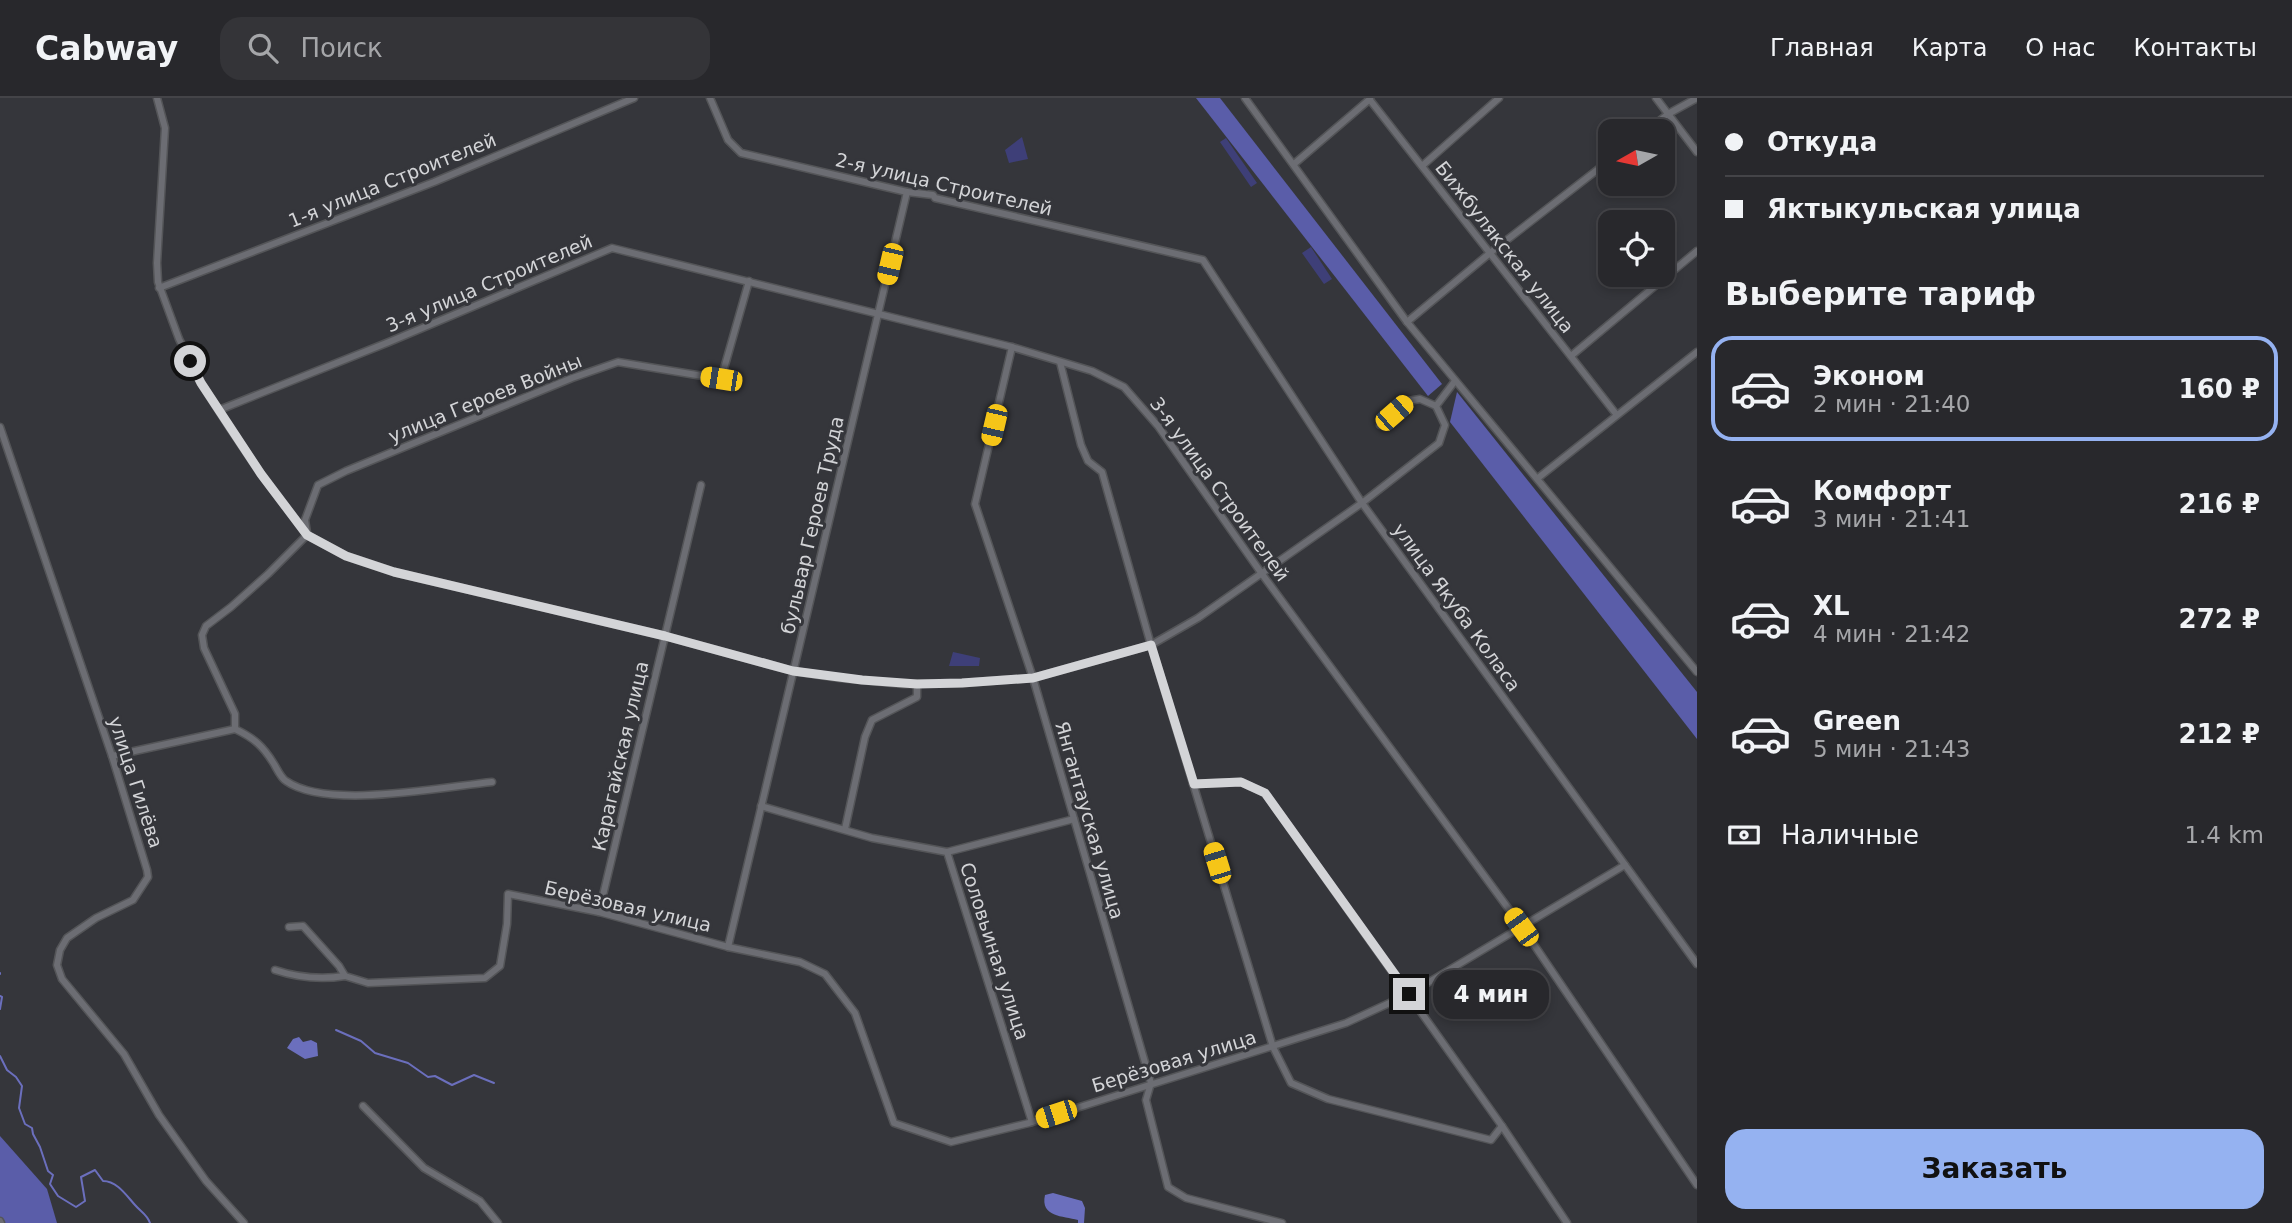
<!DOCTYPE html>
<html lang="ru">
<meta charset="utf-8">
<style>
:root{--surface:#28282c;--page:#343438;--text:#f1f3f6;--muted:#a5a6a9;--line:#444448;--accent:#95b2f1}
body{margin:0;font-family:"DejaVu Sans",sans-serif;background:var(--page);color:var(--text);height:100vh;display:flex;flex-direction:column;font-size:26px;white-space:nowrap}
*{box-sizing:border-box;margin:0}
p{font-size:23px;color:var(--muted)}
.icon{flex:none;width:38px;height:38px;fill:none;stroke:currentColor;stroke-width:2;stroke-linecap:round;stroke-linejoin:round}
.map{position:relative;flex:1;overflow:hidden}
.drawer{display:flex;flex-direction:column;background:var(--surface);width:595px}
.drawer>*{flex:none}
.top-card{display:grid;align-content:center;height:154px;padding:0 28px;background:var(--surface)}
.needle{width:46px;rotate:261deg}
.fabs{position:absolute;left:1598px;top:21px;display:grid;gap:14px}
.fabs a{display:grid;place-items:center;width:77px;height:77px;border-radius:14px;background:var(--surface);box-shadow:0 4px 10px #0003,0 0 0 2px var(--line);font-size:35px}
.end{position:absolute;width:32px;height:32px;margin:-16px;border:9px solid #d3d4d7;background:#111;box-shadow:0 0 0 4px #111}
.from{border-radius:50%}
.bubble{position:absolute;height:49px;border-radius:21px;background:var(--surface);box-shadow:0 4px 10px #0003,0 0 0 2px var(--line);font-size:23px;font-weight:700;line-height:49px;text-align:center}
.car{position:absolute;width:21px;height:42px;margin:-21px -10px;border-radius:9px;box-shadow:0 0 5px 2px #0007;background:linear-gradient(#f5c518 24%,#345 0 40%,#f5c518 0 76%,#345 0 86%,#f5c518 0)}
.top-card b{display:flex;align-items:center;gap:24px;height:66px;font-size:26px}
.top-card b+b{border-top:2px solid var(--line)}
.top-card i{width:18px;height:18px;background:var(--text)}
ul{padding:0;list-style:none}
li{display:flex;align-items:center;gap:21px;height:105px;margin:0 14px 10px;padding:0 14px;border:4px solid transparent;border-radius:21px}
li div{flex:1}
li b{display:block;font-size:26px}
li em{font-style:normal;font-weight:700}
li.current{border-color:var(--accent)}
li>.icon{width:63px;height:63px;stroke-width:1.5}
h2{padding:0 28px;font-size:32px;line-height:84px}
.pay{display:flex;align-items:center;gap:18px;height:77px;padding:0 28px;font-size:26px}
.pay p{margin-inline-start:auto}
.cta{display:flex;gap:14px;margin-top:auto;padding:14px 28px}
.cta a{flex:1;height:80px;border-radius:21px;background:var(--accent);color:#111;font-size:28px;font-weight:700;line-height:80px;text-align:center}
header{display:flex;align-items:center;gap:42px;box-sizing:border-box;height:98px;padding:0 35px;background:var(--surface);border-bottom:2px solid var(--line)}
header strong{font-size:33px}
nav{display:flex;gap:38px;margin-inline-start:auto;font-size:24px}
.search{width:490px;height:63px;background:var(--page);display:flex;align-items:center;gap:18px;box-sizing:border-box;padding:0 24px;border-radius:21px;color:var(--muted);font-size:26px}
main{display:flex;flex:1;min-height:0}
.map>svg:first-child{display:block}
.green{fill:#3e3f78}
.forest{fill:#5a5da9}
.water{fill:#6b6fbd}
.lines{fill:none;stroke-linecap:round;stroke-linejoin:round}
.stream{stroke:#6b6fbd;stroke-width:2}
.minor-casing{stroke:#545558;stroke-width:9}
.minor{stroke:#6c6d73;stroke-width:6}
.route{stroke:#d3d4d7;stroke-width:9}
.labels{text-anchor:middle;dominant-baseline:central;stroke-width:6;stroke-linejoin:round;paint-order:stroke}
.street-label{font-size:19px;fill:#d3d4d7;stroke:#35363b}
</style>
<header>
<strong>Cabway</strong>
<div class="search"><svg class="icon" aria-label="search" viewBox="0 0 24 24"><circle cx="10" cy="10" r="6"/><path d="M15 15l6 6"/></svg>Поиск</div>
<nav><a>Главная</a><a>Карта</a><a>О нас</a><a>Контакты</a></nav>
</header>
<main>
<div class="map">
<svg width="1697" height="1125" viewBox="0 0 1697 1125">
<rect width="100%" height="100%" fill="#35363b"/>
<!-- green -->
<g class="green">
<path d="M1022,39L1028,61L1009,65L1005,52Z"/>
<path d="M1226,40L1257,85L1251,89L1220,44Z"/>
<path d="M1311,149L1332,181L1324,186L1302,155Z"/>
<path d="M953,554L980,560L979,568H949Z"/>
</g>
<!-- forest -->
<g class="forest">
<path d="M1196,0H1220L1442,286L1428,298Z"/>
<path d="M1457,294L1697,594V641L1450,324Z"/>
<path d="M0,1038L47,1091L57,1125H0Z"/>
</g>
<!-- water -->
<g class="water">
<path d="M299,939L303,944L311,942L317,945L318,958L305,961L287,950L293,941Z"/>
<path d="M1053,1095L1082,1103L1085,1110L1084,1125H1078V1122C1063,1118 1040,1119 1045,1097Z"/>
</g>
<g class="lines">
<!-- stream -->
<g class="stream">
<path d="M0,875V876"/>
<path d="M0,898L2,899L0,911"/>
<path d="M336,932L361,943L375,955L408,965L428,979L435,978L452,987L474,977L494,985"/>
<path d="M0,958L7,972L16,979L22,988L19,1010L25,1026L32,1030L33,1036L40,1049L48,1073L53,1077L50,1086L58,1098L76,1109L85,1103L81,1079L95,1072L103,1083C117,1083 126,1097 135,1107C141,1114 147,1116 150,1125"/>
</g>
<defs>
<g id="minor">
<path d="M157,0L165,30L157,165L158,184L179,241L201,285L230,330L261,376L307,437L346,458L394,474L665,538L793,573L840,580L904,586L962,585L1033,580L1151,547L1198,520L1362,405L1439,345L1445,327L1436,308L1455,283"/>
<path d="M710,0L728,42L741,55L907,94L933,97L935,100L1203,162L1362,405L1697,866"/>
<path d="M1245,0L1407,224L1697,574"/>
<path d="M1656,0L1697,54"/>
<path d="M1370,2L1616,316"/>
<path d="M1647,33L1668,16L1697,0"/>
<path d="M1294,66L1370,1"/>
<path d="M1422,68L1499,0"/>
<path d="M159,190L434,84L634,0"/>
<path d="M1407,224L1490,155L1610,62"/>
<path d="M1012,249L975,406L1033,580L1151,985L1146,1002L1168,1089L1186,1100L1282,1125"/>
<path d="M1571,258L1697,153"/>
<path d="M1060,264L1081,347L1088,363L1102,374L1151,547L1273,949L1291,985L1328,1001L1491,1042L1502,1028"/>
<path d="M219,312L389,244L612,150L1012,249L1092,273L1124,289L1158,328L1262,476L1522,829L1697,1087"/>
<path d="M1380,327L1408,303L1420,301L1436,308"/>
<path d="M0,329L112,658L147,772L148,779L133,802L96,820L67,840L60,852L57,867L62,881L124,956L159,1017L206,1083L244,1125"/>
<path d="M1538,380L1697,254"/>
<path d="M307,435L305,422L318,387L346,373L572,280L618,264L721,281L749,183"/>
<path d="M235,631V616L204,550L202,537L206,528L231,509L268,476L307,437"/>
<path d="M112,658L235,631C254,640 263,648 274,666C277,671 281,680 286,683C327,712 442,689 492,684"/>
<path d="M1193,686L1241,684L1265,695L1502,1028L1567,1125"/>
<path d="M761,708L872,740L947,754L1032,1024"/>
<path d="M845,731L865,639L872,622L917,599V586"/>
<path d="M947,754L1074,721"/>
<path d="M599,814L701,387"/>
<path d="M289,829L303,828L339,868L345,878L368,885L485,880L500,868L507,826L508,796L599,814L728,849L800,864L825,876L855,915L894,1025L951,1044L1029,1025L1346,925L1409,896L1625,767"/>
<path d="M728,849L907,94"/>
<path d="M275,872C299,880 320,882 345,878"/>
<path d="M363,1008L424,1070L480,1103L498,1125"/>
<path d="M0,1123L1,1125"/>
</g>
</defs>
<!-- minor casing -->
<use href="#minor" class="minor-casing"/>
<!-- minor -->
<use href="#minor" class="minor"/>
</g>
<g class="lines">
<!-- route -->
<path class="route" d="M190,263L201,285L261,376L307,437L346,458L394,474L665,538L793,573L862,582L917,586L962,585L1033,580L1151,547L1194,686L1241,684L1265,695L1409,896"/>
</g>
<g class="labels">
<!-- street labels -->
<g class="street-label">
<text transform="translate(392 82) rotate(-22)">1-я улица Строителей</text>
<text transform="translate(944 86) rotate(13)">2-я улица Строителей</text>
<text transform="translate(1505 149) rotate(52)">Бижбулякская улица</text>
<text transform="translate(489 185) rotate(-23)">3-я улица Строителей</text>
<text transform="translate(485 300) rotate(-22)">улица Героев Войны</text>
<text transform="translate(1220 391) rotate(54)">3-я улица Строителей</text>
<text transform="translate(812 427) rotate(-77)">бульвар Героев Труда</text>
<text transform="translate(1457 509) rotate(54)">улица Якуба Коласа</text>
<text transform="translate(620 658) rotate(-77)">Карагайская улица</text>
<text transform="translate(136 684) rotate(72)">улица Гилёва</text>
<text transform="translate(1090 722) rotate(74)">Янгантауская улица</text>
<text transform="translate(628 808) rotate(13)">Берёзовая улица</text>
<text transform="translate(995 853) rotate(72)">Соловьиная улица</text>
<text transform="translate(1174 963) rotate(-17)">Берёзовая улица</text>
</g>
</g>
</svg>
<div class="fabs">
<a><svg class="needle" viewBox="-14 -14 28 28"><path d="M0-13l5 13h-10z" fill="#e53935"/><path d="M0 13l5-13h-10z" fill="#a5a6a9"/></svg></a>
<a><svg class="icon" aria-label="locate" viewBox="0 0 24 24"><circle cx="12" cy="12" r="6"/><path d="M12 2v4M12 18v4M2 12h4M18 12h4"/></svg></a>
</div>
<i class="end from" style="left:190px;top:263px"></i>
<i class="end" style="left:1409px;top:896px"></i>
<div class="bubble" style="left:1433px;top:872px;width:116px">4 мин</div>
<i class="car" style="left:890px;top:166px;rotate:193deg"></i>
<i class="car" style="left:721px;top:281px;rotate:279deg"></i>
<i class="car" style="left:1394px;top:315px;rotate:49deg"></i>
<i class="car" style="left:994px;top:327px;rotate:193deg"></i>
<i class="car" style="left:1217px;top:765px;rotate:343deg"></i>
<i class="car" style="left:1521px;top:829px;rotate:324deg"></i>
<i class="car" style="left:1056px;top:1016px;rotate:252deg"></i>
</div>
<section class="drawer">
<div class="top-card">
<b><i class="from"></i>Откуда</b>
<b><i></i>Яктыкульская улица</b>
</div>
<h2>Выберите тариф</h2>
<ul>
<li class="current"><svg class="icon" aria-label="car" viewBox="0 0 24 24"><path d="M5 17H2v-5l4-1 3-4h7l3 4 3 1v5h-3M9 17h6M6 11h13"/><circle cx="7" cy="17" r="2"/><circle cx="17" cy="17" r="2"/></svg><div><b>Эконом</b><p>2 мин · 21:40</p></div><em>160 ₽</em></li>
<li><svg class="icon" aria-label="car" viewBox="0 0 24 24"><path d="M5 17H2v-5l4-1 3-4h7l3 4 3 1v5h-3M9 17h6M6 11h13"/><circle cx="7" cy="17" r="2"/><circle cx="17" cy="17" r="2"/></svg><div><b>Комфорт</b><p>3 мин · 21:41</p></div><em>216 ₽</em></li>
<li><svg class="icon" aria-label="car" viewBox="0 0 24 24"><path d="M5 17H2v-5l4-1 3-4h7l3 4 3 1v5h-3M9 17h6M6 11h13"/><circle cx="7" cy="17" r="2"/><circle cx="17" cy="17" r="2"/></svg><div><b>XL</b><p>4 мин · 21:42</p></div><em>272 ₽</em></li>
<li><svg class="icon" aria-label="car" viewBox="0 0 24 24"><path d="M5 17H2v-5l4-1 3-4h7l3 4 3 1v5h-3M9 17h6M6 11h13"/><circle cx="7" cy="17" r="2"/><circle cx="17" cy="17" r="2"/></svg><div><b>Green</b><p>5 мин · 21:43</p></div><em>212 ₽</em></li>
</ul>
<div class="pay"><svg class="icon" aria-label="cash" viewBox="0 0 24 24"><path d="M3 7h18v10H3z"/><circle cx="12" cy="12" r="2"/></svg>Наличные<p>1.4 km</p></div>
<div class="cta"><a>Заказать</a></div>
</section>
</main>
